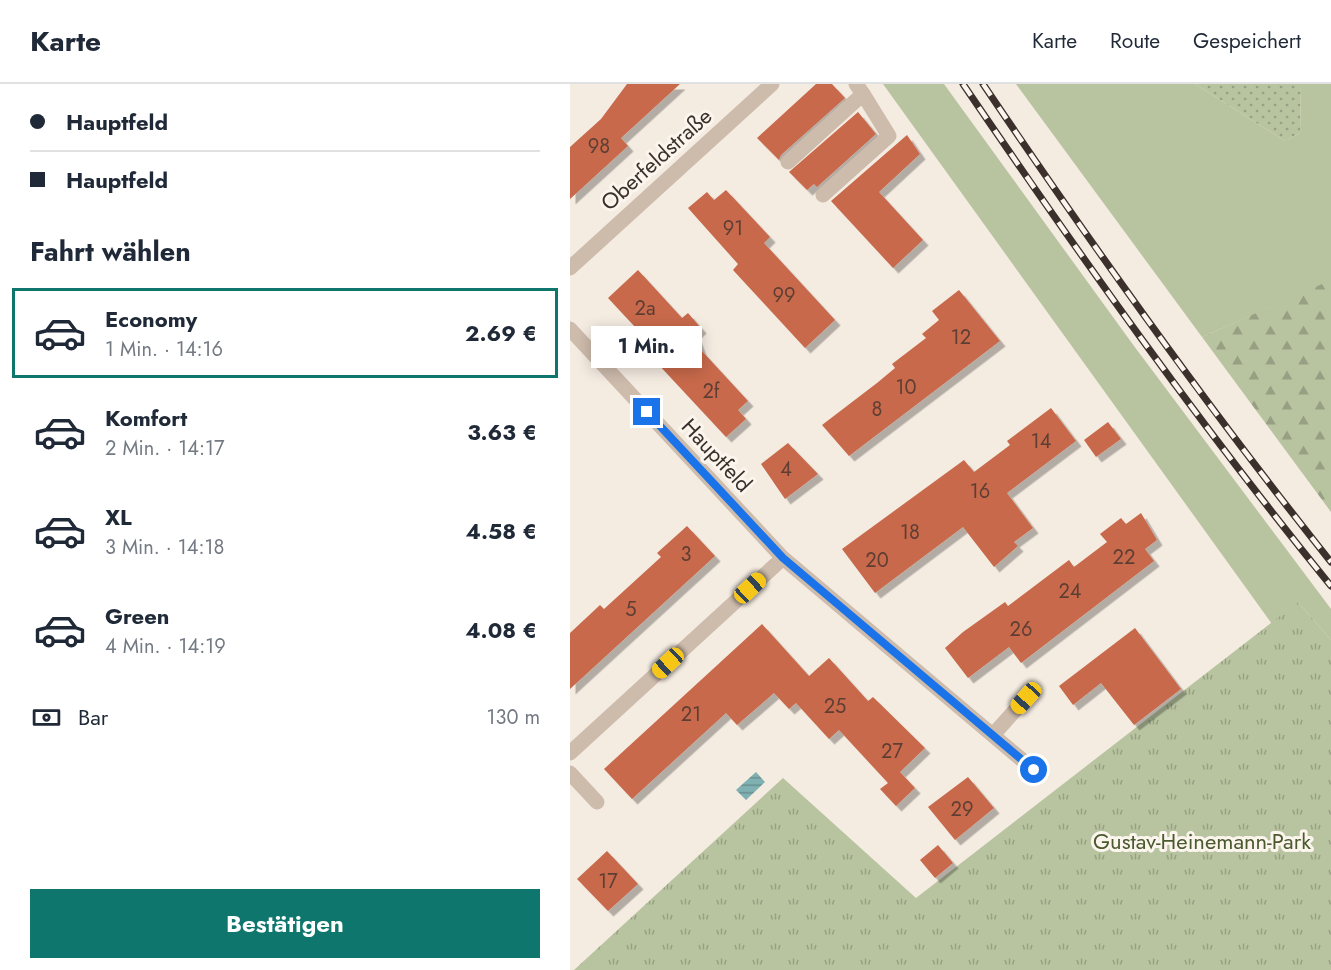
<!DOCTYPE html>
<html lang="de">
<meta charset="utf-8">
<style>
:root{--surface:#fff;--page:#f6f6f7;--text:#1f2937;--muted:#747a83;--line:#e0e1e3;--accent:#0f766e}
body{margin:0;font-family:Jost,sans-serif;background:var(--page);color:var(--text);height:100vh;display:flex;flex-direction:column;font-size:22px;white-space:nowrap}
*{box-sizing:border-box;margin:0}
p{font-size:20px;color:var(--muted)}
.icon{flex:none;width:33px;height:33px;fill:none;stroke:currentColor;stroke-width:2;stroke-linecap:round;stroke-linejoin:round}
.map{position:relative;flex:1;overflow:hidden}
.details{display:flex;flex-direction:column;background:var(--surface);width:570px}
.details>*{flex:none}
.hud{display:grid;align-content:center;height:132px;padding:0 30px;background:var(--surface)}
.end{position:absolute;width:27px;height:27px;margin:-14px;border:8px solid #1a73e8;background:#fff;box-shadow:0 0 0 3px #fff}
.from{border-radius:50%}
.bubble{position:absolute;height:42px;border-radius:0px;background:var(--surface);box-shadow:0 3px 15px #0003;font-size:20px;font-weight:700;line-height:42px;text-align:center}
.car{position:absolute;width:18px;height:36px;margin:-18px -9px;border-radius:8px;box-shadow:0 0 4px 2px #0007;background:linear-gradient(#f5c518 24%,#345 0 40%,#f5c518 0 76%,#345 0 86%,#f5c518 0)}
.hud b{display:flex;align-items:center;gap:21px;height:57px;font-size:22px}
.hud b+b{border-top:2px solid var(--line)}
.hud i{width:15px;height:15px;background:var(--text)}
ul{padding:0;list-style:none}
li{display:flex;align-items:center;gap:18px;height:90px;margin:0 12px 9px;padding:0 18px;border:3px solid transparent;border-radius:0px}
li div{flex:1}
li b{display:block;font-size:22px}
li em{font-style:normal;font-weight:700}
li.selected{border-color:var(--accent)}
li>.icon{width:54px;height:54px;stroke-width:1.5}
h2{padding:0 30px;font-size:27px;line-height:72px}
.pay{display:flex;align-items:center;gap:15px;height:66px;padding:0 30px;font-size:22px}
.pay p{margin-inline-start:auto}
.action{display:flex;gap:12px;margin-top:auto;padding:12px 30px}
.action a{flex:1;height:69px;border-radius:0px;background:var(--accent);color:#fff;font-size:24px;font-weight:700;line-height:69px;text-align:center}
header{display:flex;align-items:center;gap:36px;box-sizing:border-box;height:84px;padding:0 30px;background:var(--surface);border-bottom:2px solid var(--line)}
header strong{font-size:28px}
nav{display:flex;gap:33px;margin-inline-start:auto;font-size:21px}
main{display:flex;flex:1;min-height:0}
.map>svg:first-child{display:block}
.grass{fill:#b8c4a0}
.forest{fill:url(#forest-firs)}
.park{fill:url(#park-tufts)}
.garden{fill:url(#garden-dots)}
.water{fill:url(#water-rules)}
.building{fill:#c8694b;filter:url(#shadow)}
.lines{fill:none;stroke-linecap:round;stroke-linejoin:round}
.minor{stroke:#cdbbac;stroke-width:15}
.rail-casing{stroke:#3b302b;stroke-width:7}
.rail{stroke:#fbf5ee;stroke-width:4.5;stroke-dasharray:14;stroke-linecap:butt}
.route{stroke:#1a73e8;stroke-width:8}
.labels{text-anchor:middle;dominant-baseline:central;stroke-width:6;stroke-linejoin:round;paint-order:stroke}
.number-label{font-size:20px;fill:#5e3e33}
.street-label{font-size:22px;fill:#3b302b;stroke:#fbf5ee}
.park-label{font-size:22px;fill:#4a5a2e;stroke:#fbf5ee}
</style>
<header>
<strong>Karte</strong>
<nav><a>Karte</a><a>Route</a><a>Gespeichert</a></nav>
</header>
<main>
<section class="details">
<div class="hud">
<b><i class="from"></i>Hauptfeld</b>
<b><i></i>Hauptfeld</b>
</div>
<h2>Fahrt wählen</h2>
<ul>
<li class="selected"><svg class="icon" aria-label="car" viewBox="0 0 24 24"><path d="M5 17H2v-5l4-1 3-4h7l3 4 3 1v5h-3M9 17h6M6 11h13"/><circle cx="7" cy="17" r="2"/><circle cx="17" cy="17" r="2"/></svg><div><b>Economy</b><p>1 Min. · 14:16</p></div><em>2.69 €</em></li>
<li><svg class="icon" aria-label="car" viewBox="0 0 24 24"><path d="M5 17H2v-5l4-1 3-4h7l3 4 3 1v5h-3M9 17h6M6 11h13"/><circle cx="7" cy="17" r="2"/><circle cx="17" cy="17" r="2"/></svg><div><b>Komfort</b><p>2 Min. · 14:17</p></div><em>3.63 €</em></li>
<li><svg class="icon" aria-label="car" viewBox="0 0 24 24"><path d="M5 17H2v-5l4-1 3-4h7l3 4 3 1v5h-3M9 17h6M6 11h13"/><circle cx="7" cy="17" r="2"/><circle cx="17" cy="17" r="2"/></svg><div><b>XL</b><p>3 Min. · 14:18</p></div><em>4.58 €</em></li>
<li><svg class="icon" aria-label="car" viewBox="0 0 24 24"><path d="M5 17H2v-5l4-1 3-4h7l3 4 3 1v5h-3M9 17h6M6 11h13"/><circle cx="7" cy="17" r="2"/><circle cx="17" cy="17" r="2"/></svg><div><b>Green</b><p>4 Min. · 14:19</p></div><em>4.08 €</em></li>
</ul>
<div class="pay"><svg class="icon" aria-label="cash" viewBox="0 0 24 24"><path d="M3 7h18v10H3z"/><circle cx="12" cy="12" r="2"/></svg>Bar<p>130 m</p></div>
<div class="action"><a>Bestätigen</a></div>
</section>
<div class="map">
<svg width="761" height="886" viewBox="0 0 761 886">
<defs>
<pattern id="forest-firs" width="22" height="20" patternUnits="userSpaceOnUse" patternTransform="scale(1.5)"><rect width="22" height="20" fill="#b8c4a0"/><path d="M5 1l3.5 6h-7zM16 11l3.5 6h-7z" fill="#97a083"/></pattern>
<pattern id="park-tufts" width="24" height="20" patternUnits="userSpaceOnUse" patternTransform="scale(1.5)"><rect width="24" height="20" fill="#b8c4a0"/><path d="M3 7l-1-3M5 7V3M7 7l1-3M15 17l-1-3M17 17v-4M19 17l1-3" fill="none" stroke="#97a083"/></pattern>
<pattern id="garden-dots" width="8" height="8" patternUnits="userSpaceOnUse" patternTransform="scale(1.5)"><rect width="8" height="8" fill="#b8c4a0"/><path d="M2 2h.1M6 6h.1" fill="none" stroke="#97a083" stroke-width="1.8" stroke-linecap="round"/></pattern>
<pattern id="water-rules" width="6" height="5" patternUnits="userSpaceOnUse" patternTransform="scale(1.5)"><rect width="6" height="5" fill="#7fb0b2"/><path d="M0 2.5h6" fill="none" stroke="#699091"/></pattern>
<filter id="shadow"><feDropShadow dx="5.5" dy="5.5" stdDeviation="0" flood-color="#0004"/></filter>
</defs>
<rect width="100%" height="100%" fill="#f4ebe1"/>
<!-- grass -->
<g class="grass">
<path d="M313,0H374L564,262L761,525V556L728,518L702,540Z"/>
<path d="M446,0H625L715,57L730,49L731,0H761V197L632,253Z"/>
</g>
<!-- forest -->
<path class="forest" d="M761,196V428L632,253Z"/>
<!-- park -->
<path class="park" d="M728,518L761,556V886H4L213,694L346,814Z"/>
<!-- garden -->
<path class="garden" d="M625,0H731L730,49L715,57Z"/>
<!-- water -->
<path class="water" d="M186,688L195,698L176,716L166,706Z"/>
<!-- building -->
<g class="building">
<path d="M57,0H110L51,54L58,62L0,115V63L31,35Z"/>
<path d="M246,0H262L275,14L211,71L209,76L187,54Z"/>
<path d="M288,28L306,50L247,103L244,100L237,106L219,88Z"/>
<path d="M337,51L350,70L309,108L353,156L323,184L261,117Z"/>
<path d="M156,106L200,153L194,159L265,236L235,264L163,186L168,180L118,124L137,108L144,116Z"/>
<path d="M68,186L112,234L118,229L131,244L125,250L131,266L178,317L168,326L176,335L156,353L75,266L81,260L38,214Z"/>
<path d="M389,206L430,257L279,372L252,341L307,299L325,284L322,280L356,254L352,250L369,236L362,227Z"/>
<path d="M481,324L506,357L437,409L463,444L444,458L448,462L424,483L393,443L305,509L272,465L394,376L404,388L440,361L437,357Z"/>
<path d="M538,338L551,355L526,373L514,356Z"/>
<path d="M218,359L248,390L215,415L191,380Z"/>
<path d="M571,429L587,456L575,465L584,477L451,579L439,563L398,594L375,564L393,548L435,518L438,522L499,476L504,483L537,458L530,450L551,434L556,440Z"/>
<path d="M117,442L145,472L0,605V549L30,521L34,525L91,473L87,469Z"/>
<path d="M192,540L239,592L259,574L298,617L303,613L355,664L330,688L345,704L326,722L310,705L318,699L269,646L259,655L226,619L219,625L204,609L167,641L156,629L62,715L34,685Z"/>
<path d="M565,544L611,605L564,641L531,599L503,621L489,602Z"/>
<path d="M398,693L424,724L385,756L358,723Z"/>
<path d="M368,761L383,779L365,794L350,776Z"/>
<path d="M37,767L68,800L38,827L7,795Z"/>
</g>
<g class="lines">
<!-- minor -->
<g class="minor">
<path d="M218,78L293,10L286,0"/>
<path d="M253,111L319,52L293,10"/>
<path d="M0,184L202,0"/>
<path d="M0,245L213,474L464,686"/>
<path d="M423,651L456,614"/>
<path d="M0,669L213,474"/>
<path d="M0,689L27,718"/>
</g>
<defs>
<g id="rail">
<path d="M393,0C510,172 630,341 761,502"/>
<path d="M413,0C523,163 638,324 761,478"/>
</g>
</defs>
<!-- rail casing -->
<use href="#rail" class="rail-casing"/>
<!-- rail -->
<use href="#rail" class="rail"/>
</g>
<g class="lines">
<!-- route -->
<path class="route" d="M77,328L213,474L464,686"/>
</g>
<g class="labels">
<!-- number labels -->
<g class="number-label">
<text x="29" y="62">98</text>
<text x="163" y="144">91</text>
<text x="214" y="211">99</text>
<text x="75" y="224">2a</text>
<text x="391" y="253">12</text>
<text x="336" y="303">10</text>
<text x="141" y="307">2f</text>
<text x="307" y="325">8</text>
<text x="471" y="357">14</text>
<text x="216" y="385">4</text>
<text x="410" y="407">16</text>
<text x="340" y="448">18</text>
<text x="116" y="470">3</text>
<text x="554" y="473">22</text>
<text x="307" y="476">20</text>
<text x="500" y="507">24</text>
<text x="61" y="525">5</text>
<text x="451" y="545">26</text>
<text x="265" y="622">25</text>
<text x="121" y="630">21</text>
<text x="322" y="667">27</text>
<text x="392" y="725">29</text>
<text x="38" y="797">17</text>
</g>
<!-- street labels -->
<g class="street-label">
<text transform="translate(86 75) rotate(-42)">Oberfeldstraße</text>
<text transform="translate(147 371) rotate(47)">Hauptfeld</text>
</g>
<!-- park labels -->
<g class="park-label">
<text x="632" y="757">Gustav-Heinemann-Park</text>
</g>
</g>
</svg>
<i class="end from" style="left:464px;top:686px"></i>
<i class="end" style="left:77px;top:328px"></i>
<div class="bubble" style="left:21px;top:242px;width:111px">1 Min.</div>
<i class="car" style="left:180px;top:504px;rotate:47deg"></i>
<i class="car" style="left:98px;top:579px;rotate:227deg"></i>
<i class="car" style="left:456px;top:614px;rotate:222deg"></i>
</div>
</main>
